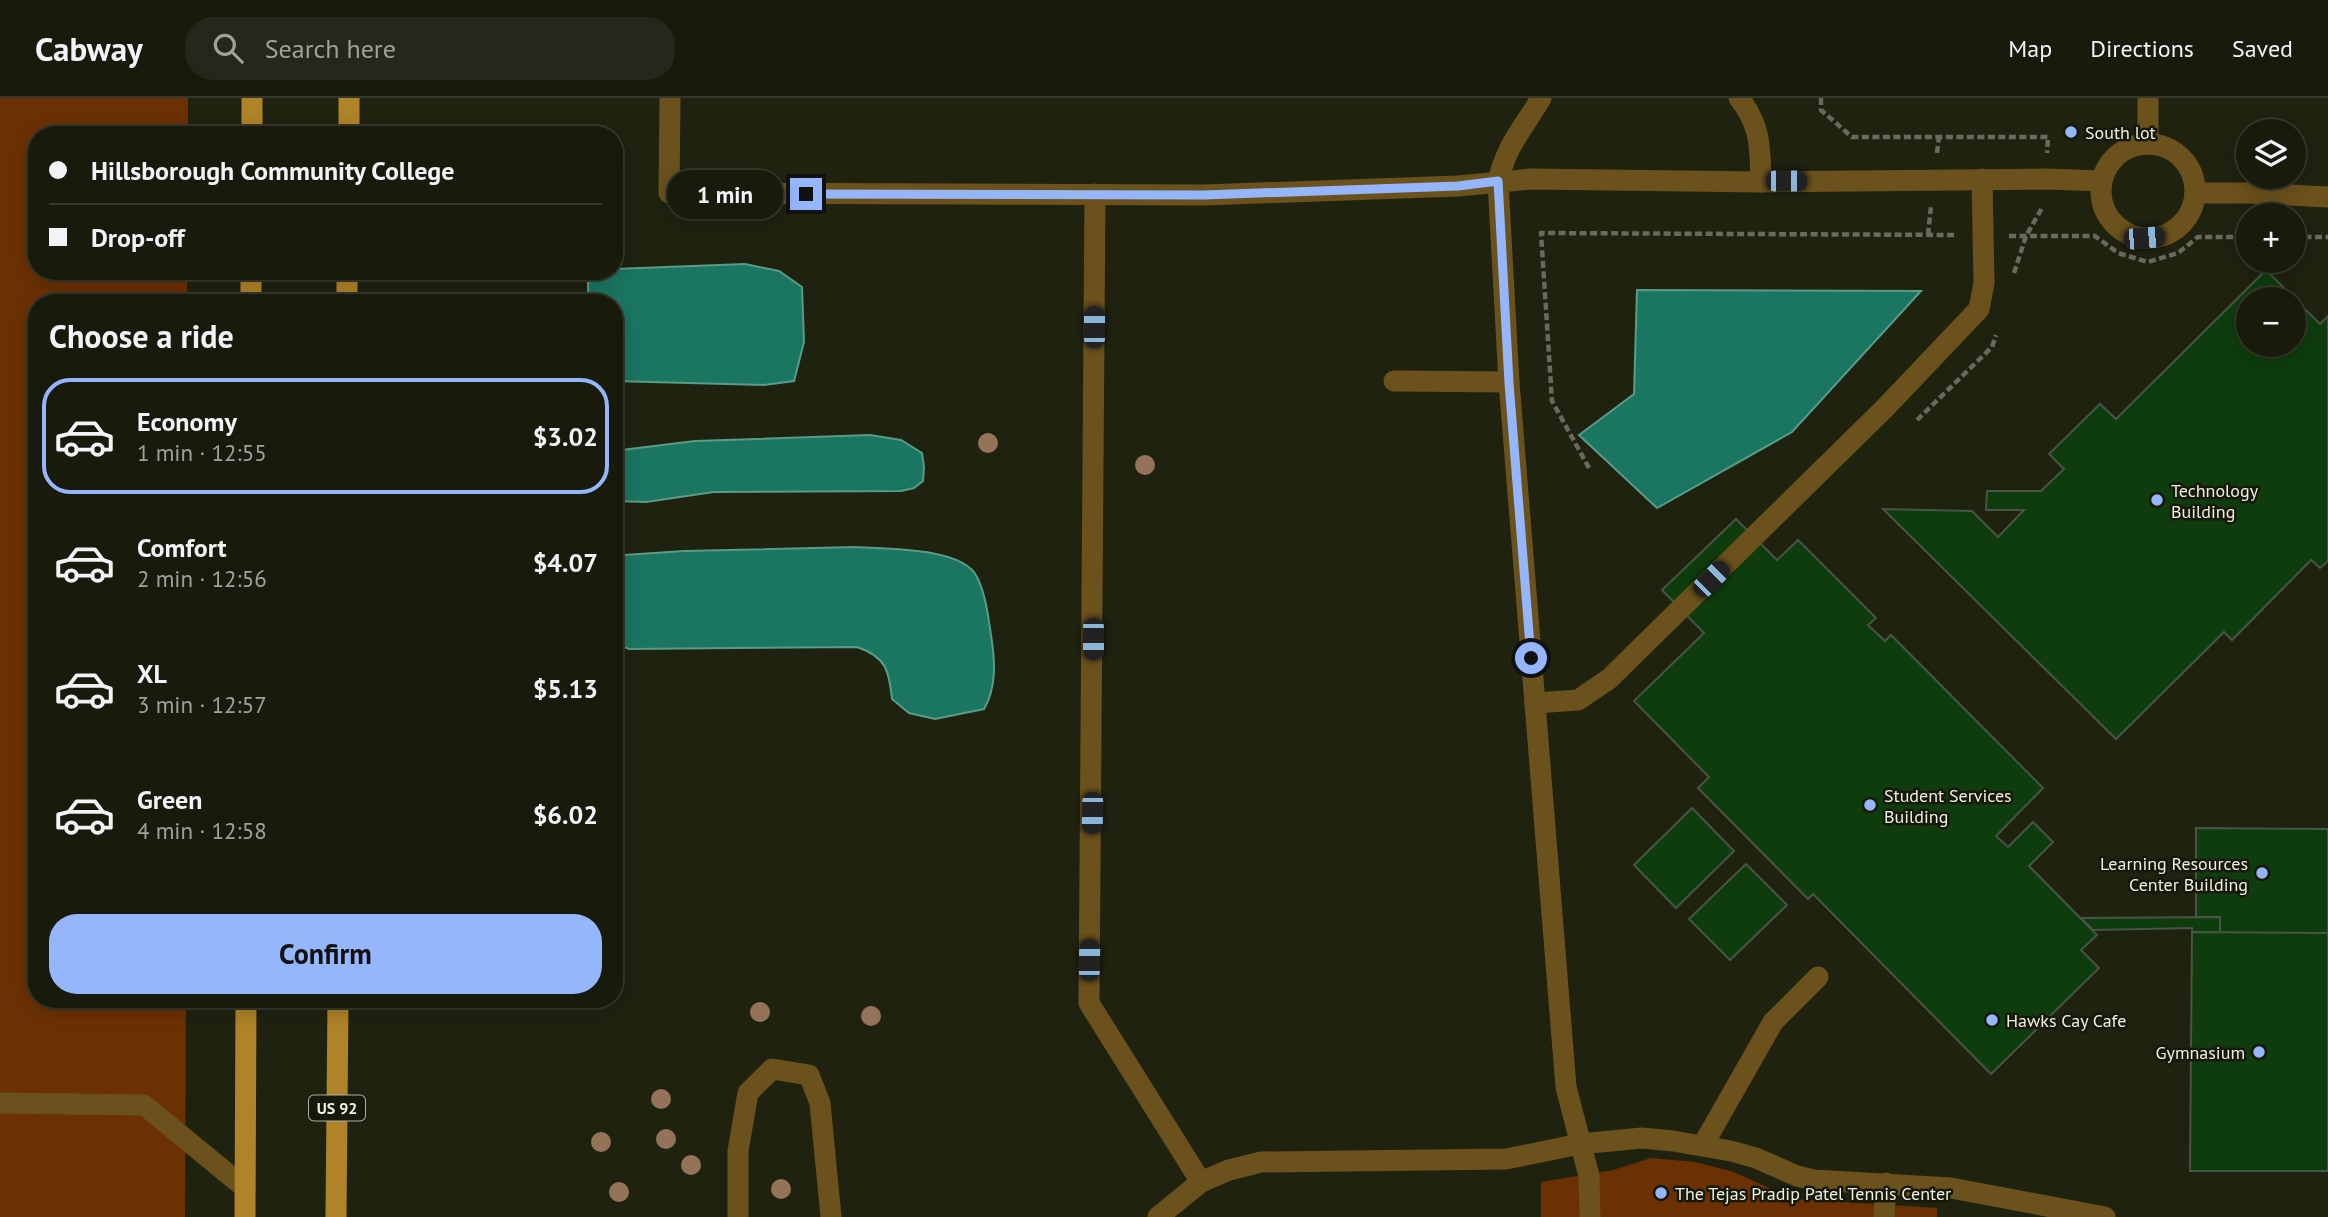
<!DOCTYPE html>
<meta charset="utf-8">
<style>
:root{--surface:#181a0c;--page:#25271a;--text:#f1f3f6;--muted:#9fa19d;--line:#36382d;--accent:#95b6fd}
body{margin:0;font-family:"PT Sans",sans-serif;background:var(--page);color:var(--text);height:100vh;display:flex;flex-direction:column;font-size:26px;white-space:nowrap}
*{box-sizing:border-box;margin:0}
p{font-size:23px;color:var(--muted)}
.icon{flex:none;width:38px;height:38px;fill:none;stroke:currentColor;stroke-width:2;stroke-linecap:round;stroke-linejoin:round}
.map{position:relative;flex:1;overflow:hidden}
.panel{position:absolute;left:28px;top:196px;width:595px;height:714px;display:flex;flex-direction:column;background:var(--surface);border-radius:28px;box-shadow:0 4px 18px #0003,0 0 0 2px var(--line)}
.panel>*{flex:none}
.guide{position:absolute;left:28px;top:28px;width:595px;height:154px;border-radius:28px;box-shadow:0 4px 18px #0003,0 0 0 2px var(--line);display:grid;align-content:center;height:154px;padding:0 21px;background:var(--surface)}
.tools{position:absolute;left:2236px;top:21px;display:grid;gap:14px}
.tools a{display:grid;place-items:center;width:70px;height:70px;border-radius:50%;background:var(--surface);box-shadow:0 4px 18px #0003,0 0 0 2px var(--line);font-size:35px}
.end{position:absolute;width:32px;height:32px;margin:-16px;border:9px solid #95b6fd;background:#111;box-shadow:0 0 0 4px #111}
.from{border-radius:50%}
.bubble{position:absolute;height:49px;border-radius:24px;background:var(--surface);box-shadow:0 4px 18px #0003,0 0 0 2px var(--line);font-size:23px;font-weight:800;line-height:49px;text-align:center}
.car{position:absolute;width:21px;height:42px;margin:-21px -10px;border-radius:9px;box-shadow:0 0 5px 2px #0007;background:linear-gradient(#222 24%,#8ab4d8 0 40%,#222 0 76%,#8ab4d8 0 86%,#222 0)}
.guide b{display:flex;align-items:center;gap:24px;height:66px;font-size:26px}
.guide b+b{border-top:2px solid var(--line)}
.guide i{width:18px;height:18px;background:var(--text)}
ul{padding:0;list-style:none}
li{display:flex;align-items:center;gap:21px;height:116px;margin:0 14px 10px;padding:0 7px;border:4px solid transparent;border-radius:28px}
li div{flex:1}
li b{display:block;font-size:26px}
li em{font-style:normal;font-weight:800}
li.current{border-color:var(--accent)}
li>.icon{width:63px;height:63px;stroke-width:1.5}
h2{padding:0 21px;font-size:32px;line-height:84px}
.action{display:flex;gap:14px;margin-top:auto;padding:14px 21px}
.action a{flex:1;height:80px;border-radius:28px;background:var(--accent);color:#111;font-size:28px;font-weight:800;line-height:80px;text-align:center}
header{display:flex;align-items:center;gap:42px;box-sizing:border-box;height:98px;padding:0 35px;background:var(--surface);border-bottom:2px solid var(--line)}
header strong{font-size:33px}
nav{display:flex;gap:38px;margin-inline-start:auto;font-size:24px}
.search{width:490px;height:63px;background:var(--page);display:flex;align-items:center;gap:18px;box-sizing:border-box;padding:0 24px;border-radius:28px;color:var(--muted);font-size:26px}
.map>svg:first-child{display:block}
.green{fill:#6b3103}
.water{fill:#1a7661;stroke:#5a9b88;stroke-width:2}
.building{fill:#0e3c0d;stroke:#475546;stroke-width:2;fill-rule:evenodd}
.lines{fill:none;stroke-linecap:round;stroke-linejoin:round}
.path{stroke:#686a5b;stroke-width:4.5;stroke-dasharray:7 3.5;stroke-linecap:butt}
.minor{stroke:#6b511c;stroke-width:21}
.major{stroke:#af8328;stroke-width:21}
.tree{fill:#947358}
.route{stroke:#95b6fd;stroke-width:9}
.poi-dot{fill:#95b6fd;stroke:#171807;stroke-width:2.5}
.labels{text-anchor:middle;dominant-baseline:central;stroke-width:5;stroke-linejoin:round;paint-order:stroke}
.shield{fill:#171807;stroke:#aeafa2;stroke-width:2}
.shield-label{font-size:16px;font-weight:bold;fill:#eef0e4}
.poi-label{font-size:18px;fill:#eef0e4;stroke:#171807;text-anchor:start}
</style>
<header>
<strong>Cabway</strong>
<div class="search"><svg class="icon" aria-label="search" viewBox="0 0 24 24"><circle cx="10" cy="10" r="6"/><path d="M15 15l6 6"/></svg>Search here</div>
<nav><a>Map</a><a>Directions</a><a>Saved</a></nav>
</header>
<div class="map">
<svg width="2328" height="1119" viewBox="0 0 2328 1119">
<rect width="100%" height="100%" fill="#202210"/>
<!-- green -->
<g class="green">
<path d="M0,0H188V37H37V173H187V205H37V901H186L185,1119H0Z"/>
<path d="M1651,1060L1695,1064L1734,1074L1793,1101L1937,1110V1119H1541V1084L1613,1072Z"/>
</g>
<!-- water -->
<g class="water">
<path d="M745,166L779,173L802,189L804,244L794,283L764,287L614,283V205H588V185L604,173H614V171Z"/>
<path d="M1637,192L1921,193L1792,334L1657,410L1579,337L1634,296Z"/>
<path d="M870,337L901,342L922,355L924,369L923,383L914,390L901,393L714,394L646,404L614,403V353L695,343Z"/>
<path d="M855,449C885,451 963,449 977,479C986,497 988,518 991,537C995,562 997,589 984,611L935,621L909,615L892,601C889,572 886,559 857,549L629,551L614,545V469L624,457L684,453Z"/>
</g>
<!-- building -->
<g class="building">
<path d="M2266,172L2320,226L2328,218V463L2320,470L2311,462L2232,542L2224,534L2116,641L1883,411L1972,413L1998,439L2024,412H1986L1987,393H2041L2064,371L2049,356L2100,306L2116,321ZM2249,201H2294V247H2249Z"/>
<path d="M1736,421L1777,462L1798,442L1876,520L1868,527L1885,543L1891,537L2043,690L1996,738L2008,749L2033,724L2053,744L2029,768L2097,837L2081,852L2099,870L1991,976L1813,796L1808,801L1698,690L1709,679L1634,603L1704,535L1662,492Z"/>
<path d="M1692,710L1734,753L1676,810L1634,767Z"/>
<path d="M2196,730L2328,731V835H2220V819H2196Z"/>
<path d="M1746,766L1787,807L1730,862L1689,821Z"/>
<path d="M2220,819V835L2192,834V830L2093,832L2081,820Z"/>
<path d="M2192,834L2328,835V1073H2190Z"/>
</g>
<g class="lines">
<!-- path -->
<g class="path">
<path d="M1821,0V12L1852,39H2048L2047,55"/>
<path d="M1937,55L1939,39"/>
<path d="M1928,137L1931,108"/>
<path d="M2009,138H2095L2118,155L2148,164L2178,155L2198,139H2249"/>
<path d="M2294,139H2328"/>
<path d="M2014,175L2026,138L2042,110"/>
<path d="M1917,322L1992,249L1996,237"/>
<path d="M1589,370L1552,303L1541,135L1955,137"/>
</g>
<!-- minor -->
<g class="minor">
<path d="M670,0L669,95L1204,97L1458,88L1531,81L1761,84L2047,81L2101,83"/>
<path d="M1541,0C1523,31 1506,47 1498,84L1509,284L1566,989L1589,1078L1590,1119"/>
<path d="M1739,0C1761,28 1760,49 1761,84"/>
<path d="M2148,0V46"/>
<circle cx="2148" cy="93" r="47"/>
<path d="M2195,95H2249L2328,99"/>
<path d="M1095,96L1089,905L1201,1084"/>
<path d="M1394,283L1509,284"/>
<path d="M1535,605L1578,602L1609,581L1885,310L1979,211L1984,185L1982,81"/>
<path d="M0,1005L144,1007L245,1090"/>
<path d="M1703,1047L1773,924L1818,879"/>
<path d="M738,1119V1053L748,995L772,971L809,977L820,1005L831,1119"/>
<path d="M1158,1119L1201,1084L1229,1072L1261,1064L1506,1061L1580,1046L1642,1040L1673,1043L1731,1053L1756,1060L1797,1078L1814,1082L1951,1090L2105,1119"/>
<path d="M1884,1119L1886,1085"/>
</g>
<!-- major -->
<g class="major">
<path d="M252,37V0"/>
<path d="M349,37V0"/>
<path d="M251,205V173"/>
<path d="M347,205V173"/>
<path d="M245,1119L246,901"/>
<path d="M336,1119L338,901"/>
</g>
</g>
<!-- trees -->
<g class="tree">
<circle cx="988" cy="345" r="10"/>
<circle cx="1145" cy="367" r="10"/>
<circle cx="760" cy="914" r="10"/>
<circle cx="871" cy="918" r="10"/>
<circle cx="661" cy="1001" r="10"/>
<circle cx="666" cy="1041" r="10"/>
<circle cx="601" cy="1044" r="10"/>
<circle cx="691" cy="1067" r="10"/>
<circle cx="781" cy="1091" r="10"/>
<circle cx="619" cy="1094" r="10"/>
</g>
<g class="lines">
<!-- route -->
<path class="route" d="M806,96L1204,97L1458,88L1498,83L1509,285L1531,560"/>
</g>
<!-- markers -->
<g class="poi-dot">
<circle cx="2071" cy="34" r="7"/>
<circle cx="2157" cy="402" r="7"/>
<circle cx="1870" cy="707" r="7"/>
<circle cx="2262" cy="775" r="7"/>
<circle cx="1992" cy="922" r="7"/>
<circle cx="2259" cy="954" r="7"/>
<circle cx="1661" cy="1095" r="7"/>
</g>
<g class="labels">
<!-- shield labels -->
<rect class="shield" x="309" y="997.5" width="56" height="25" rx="5"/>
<g class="shield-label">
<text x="337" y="1010">US 92</text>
</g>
<!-- poi labels -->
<g class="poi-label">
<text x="2085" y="34">South lot</text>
<text x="2171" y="392">Technology<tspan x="2171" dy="21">Building</tspan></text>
<text x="1884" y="697">Student Services<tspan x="1884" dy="21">Building</tspan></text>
<text x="2248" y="765" text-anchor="end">Learning Resources<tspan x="2248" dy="21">Center Building</tspan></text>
<text x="2006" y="922">Hawks Cay Cafe</text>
<text x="2245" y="954" text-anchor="end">Gymnasium</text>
<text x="1675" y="1095">The Tejas Pradip Patel Tennis Center</text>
</g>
</g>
</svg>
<div class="tools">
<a><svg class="icon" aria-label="layers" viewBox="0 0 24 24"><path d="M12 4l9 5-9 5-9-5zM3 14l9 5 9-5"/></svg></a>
<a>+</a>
<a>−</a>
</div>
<i class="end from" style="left:1531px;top:560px"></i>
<i class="end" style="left:806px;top:96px"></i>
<div class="bubble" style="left:667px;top:72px;width:116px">1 min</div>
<i class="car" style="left:1786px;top:83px;rotate:90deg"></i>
<i class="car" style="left:2144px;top:140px;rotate:85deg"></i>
<i class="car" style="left:1094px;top:229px;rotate:0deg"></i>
<i class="car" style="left:1711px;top:481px;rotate:45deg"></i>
<i class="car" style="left:1093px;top:541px;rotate:180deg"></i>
<i class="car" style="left:1092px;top:715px;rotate:181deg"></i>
<i class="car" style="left:1089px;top:862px;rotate:1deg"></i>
<div class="guide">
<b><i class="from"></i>Hillsborough Community College</b>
<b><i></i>Drop-off</b>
</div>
<section class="panel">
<h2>Choose a ride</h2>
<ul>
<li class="current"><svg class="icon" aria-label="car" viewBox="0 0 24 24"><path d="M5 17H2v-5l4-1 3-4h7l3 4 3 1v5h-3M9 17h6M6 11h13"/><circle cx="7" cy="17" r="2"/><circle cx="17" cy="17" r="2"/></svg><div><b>Economy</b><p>1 min · 12:55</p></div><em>$3.02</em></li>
<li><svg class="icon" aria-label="car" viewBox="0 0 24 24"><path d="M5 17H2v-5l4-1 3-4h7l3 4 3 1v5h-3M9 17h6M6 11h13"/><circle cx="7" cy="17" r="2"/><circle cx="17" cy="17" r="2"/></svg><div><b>Comfort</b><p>2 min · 12:56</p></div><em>$4.07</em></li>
<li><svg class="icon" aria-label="car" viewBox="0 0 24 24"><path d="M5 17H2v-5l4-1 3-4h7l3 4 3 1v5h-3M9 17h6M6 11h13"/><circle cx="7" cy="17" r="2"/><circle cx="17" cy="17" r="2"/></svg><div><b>XL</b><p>3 min · 12:57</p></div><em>$5.13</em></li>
<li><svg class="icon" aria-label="car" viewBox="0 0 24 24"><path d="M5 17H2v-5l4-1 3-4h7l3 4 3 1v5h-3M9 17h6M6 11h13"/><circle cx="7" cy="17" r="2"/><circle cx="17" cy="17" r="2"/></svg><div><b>Green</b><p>4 min · 12:58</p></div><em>$6.02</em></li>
</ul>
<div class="action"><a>Confirm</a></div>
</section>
</div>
